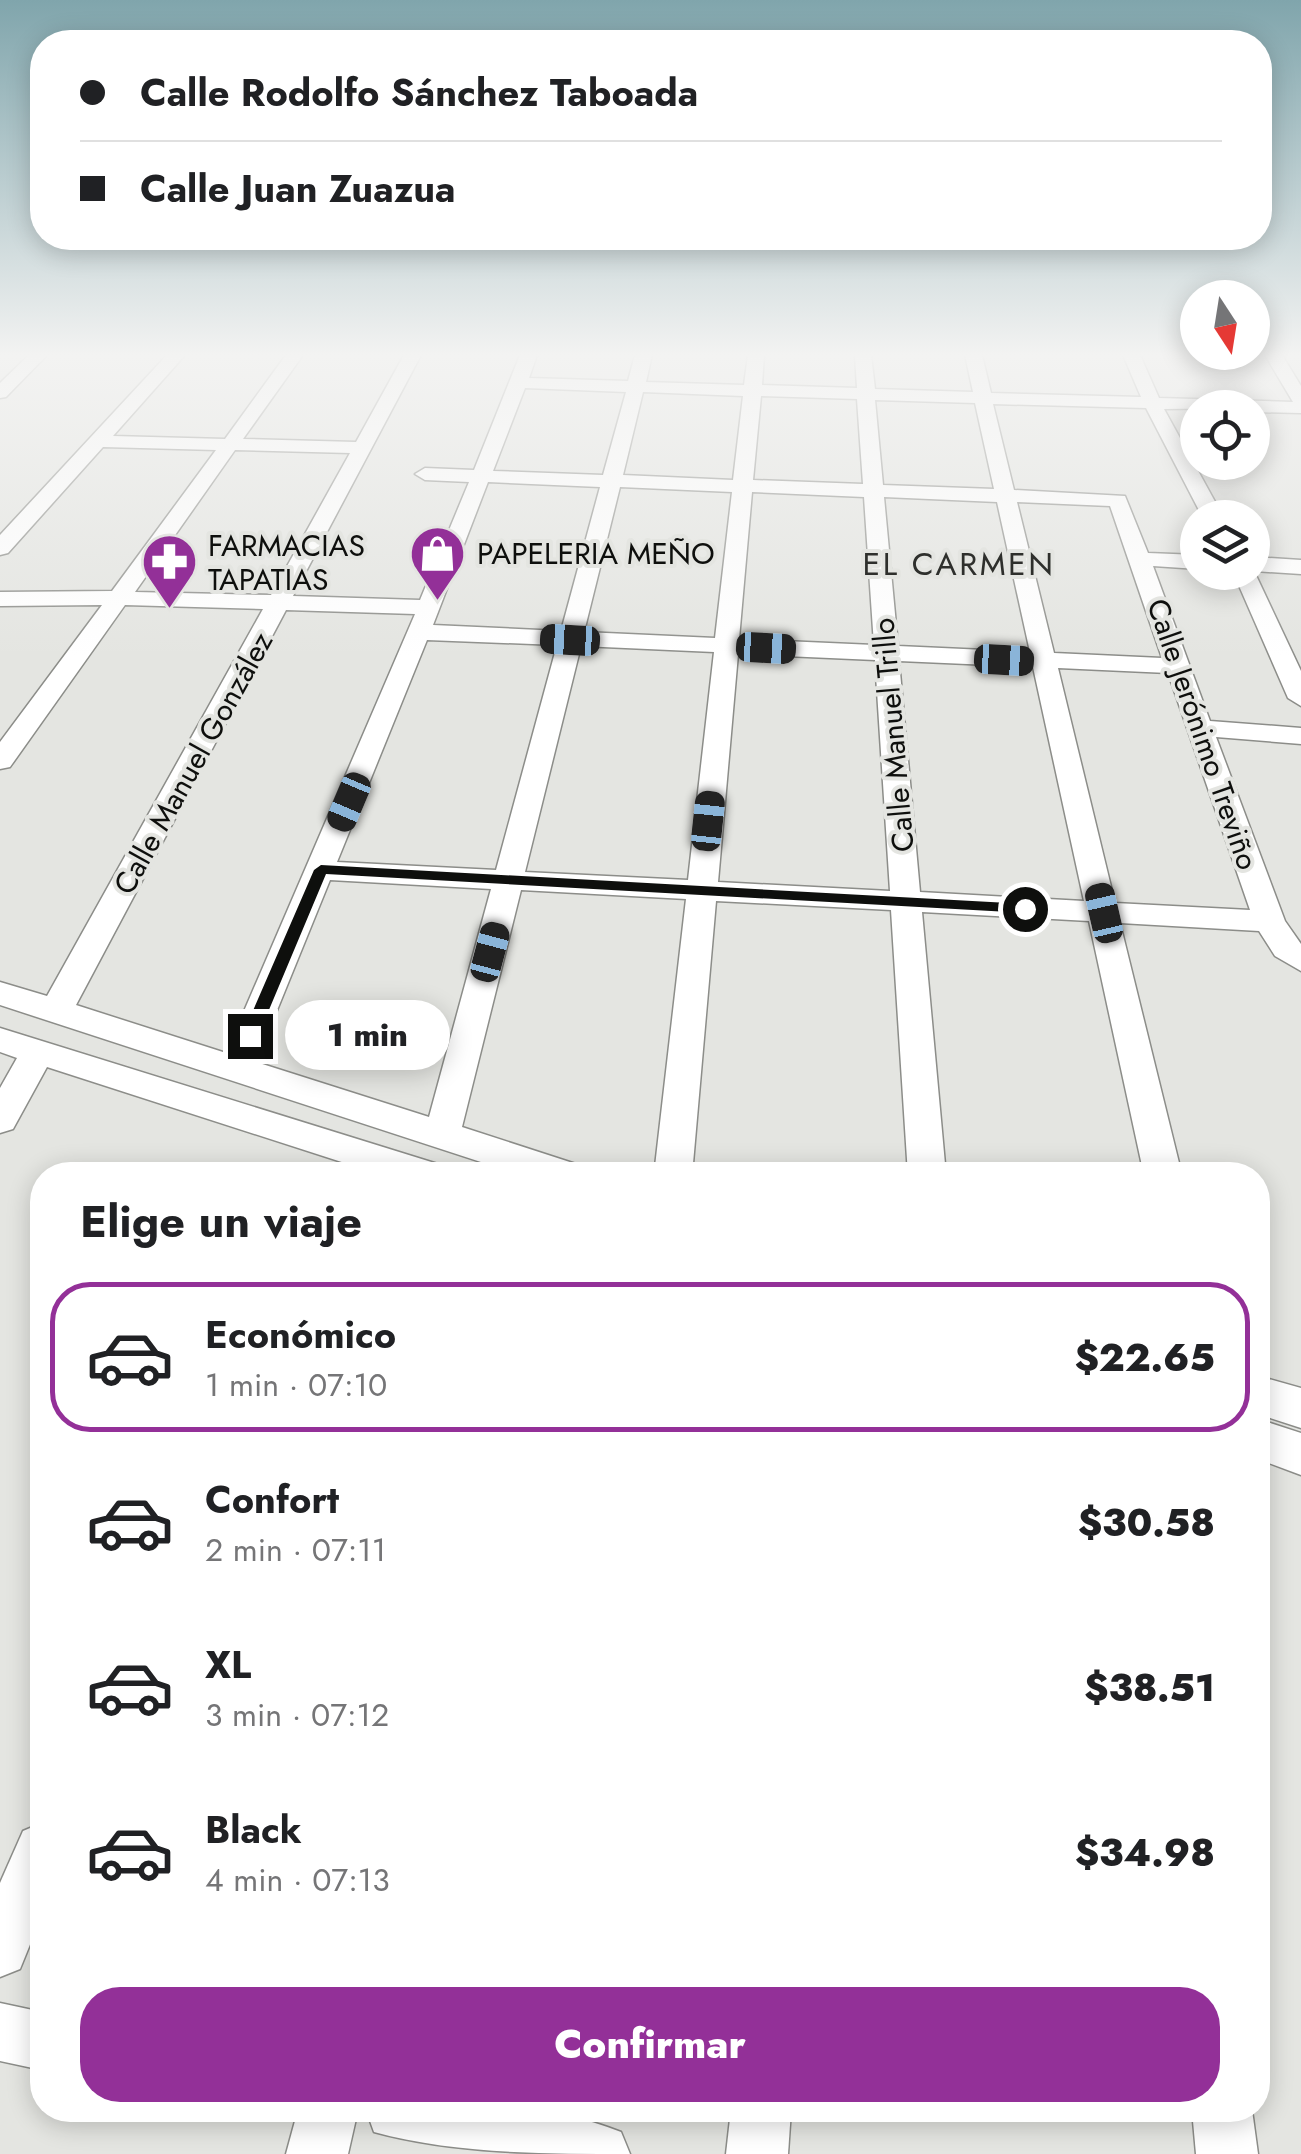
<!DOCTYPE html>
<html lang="es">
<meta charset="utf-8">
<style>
:root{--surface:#fff;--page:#f2f2f2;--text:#202124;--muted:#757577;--line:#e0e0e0;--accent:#933098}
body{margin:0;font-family:Jost,sans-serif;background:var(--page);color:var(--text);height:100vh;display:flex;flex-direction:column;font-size:38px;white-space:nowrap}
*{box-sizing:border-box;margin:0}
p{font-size:32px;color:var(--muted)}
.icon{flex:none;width:55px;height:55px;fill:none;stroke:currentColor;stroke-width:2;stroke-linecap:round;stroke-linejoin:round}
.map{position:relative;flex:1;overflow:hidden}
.side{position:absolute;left:30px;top:1162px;width:1240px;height:960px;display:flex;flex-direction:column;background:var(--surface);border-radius:40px;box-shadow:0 5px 25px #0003}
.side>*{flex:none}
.banner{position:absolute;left:30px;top:30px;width:1242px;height:220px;border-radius:40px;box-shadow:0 5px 25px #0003;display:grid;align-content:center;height:220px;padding:0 50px;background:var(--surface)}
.needle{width:65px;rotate:168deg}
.fabs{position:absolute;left:1180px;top:280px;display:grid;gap:20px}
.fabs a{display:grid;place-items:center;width:90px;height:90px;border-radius:50%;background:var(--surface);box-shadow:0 5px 25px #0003;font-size:50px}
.end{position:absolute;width:45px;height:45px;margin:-22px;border:12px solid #0e0f0d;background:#fff;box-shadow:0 0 0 5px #fff}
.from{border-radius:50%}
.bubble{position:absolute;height:70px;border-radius:35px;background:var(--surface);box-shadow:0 5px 25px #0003;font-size:32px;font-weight:800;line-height:70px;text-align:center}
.car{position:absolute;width:30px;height:60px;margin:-30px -15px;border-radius:12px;box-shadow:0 0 8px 2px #0007;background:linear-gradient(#222 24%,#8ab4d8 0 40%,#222 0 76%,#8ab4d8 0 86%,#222 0)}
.banner b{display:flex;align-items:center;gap:35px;height:95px;font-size:38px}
.banner b+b{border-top:2px solid var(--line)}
.banner i{width:25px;height:25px;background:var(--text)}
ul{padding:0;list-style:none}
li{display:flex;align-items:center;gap:30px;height:150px;margin:0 20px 15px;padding:0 30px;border:5px solid transparent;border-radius:40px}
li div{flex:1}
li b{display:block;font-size:38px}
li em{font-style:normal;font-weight:800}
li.active{border-color:var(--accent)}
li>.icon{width:90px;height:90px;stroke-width:1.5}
h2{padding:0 50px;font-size:45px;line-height:120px}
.button{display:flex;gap:20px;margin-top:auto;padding:20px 50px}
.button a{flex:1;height:115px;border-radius:40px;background:var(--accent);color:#fff;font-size:40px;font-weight:800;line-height:115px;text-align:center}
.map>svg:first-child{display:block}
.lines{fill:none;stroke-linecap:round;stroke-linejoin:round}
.minor-casing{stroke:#8c8d89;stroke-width:3}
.minor{fill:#fff;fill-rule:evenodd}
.route{fill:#0e0f0d}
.labels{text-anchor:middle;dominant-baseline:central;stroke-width:8;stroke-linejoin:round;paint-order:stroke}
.far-poi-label{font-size:30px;fill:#0e0f0d;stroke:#e4e5e1;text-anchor:start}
.far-street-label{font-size:30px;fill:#0e0f0d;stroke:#e4e5e1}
.far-neighbourhood-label{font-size:32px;letter-spacing:2.5px;fill:#2e2f2c;stroke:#e4e5e1}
</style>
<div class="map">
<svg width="1301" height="2154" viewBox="0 0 1301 2154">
<rect width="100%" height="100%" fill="#e4e5e1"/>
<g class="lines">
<defs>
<g id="minor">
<path d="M29,355H47L6,397L0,398V383Z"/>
<path d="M167,355H185L113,436L225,439L286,355H303L243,439L356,442L404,355H421L293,596L420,600L469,482L425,480L415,474L425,468L474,470L520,355H537L529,378L628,381L635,355H652L646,382L744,385L748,355H764L762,385L857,388L855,355H871L875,389L973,392L965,355H982L991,393L1141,397L1123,355H1140L1159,398L1293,402L1265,355H1282L1301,386V413L1252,412V408L1164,409L1224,518H1203L1146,408L993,404L1014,490L1125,496L1148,553L1198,555V569L1153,566L1210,721L1301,728V744L1216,737L1285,921L1301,944V971L1275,956L1259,931L1120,923L1182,1175H1144L1089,921L922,912L946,1175H908L891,910L716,901L692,1175H654L686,899L521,890L462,1127L579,1165L585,1175H521L0,1005V982L47,996L263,609L125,605L10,767L0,769V742L102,605L0,606V592L112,591L216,450L103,447L8,553L0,555V535ZM525,388L626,392L603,475L493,471ZM643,392L743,396L733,480L623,475ZM761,396L857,399L863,484L753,480ZM875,400L975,403L994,489L883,485ZM235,450L350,453L271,595L135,592ZM488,482L600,487L561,631L433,625ZM620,487L732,492L715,638L584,632ZM752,492L864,497L874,645L739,639ZM884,497L997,502L1030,652L898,646ZM1017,502L1110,506L1162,658L1054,653ZM286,610L415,614L226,1053L76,1005ZM427,640L557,645L496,870L337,862ZM581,646L714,652L688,880L525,872ZM738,654L875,660L890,891L718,882ZM899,661L1033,667L1084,901L920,892ZM1058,668L1168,673L1250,910L1115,903ZM330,880L491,889L429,1117L256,1062Z"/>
<path d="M1252,557L1301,560V574L1254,571L1301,671V706L1288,698L1233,572H1252Z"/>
<path d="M0,1028L441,1165L447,1175H382L47,1067L13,1129L0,1133V1088L17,1058L0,1052Z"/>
<path d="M1258,1376L1301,1388V1428L1258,1414Z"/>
<path d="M1258,1419L1301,1433V1475L1258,1459Z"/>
<path d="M42,1823V1915L20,1969L0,1977V1883L23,1831Z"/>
<path d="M0,2003L42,2012V2070L0,2061Z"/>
<path d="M298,2110H358L348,2154H286Z"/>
<path d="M366,2110C450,2110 541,2099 621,2132L630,2154C545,2154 455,2154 374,2132Z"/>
<path d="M731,2110H791L788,2154H726Z"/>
<path d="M1192,2110H1252L1258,2154H1196Z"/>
</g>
</defs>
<!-- minor casing -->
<use href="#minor" class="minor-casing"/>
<!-- minor -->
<use href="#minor" class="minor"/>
</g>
<!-- sky -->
<linearGradient id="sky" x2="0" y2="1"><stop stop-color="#80a5ac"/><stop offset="0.54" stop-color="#f3f3f2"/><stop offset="1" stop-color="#f3f3f2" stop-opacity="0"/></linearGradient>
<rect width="1301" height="657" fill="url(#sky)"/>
<!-- route -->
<path class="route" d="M321,865L1025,904L1032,909L1025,913L326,874L258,1036L256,1039H244L242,1036L314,870Z"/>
<!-- icons -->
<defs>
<symbol id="shop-pin" viewBox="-11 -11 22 30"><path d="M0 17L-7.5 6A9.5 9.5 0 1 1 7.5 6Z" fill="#933098" stroke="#e4e5e1"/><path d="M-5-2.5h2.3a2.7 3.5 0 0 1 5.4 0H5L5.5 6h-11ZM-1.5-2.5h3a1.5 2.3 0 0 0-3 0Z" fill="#fff"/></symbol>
<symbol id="pharmacy-pin" viewBox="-11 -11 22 30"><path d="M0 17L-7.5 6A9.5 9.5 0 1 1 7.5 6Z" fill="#933098" stroke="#e4e5e1"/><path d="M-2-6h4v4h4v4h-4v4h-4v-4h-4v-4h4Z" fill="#fff"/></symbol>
</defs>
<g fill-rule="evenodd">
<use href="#shop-pin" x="406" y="522" width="63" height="86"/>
<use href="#pharmacy-pin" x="138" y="530" width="63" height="86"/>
</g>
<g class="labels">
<!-- far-poi labels -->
<g class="far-poi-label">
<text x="208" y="545">FARMACIAS<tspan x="208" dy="34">TAPATIAS</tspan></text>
<text x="477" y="553">PAPELERIA MEÑO</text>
</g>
<!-- far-street labels -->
<g class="far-street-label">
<text transform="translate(1203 734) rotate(71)">Calle Jerónimo Treviño</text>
<text transform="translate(893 735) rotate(-95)">Calle Manuel Trillo</text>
<text transform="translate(193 763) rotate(-61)">Calle Manuel González</text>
</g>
<!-- far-neighbourhood labels -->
<g class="far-neighbourhood-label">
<text x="959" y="564">EL CARMEN</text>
</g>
</g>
</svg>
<div class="fabs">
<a><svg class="needle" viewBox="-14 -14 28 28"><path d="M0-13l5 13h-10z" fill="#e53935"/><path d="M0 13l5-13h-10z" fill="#757577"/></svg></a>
<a><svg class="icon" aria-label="locate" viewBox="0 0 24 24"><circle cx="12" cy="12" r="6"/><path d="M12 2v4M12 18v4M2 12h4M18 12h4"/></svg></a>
<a><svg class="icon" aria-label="layers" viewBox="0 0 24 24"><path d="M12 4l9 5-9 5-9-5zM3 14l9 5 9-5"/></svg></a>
</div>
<i class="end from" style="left:1025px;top:909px"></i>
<i class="end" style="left:250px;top:1036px"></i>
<div class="bubble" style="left:285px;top:1000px;width:165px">1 min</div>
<i class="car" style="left:570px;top:640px;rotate:273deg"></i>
<i class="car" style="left:766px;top:648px;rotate:93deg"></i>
<i class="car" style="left:1004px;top:660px;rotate:93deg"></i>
<i class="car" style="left:349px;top:802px;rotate:203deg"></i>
<i class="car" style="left:708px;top:821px;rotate:6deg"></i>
<i class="car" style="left:1104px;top:913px;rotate:347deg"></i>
<i class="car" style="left:490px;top:952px;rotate:15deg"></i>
<div class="banner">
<b><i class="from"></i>Calle Rodolfo Sánchez Taboada</b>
<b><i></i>Calle Juan Zuazua</b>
</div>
<section class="side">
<h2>Elige un viaje</h2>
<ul>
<li class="active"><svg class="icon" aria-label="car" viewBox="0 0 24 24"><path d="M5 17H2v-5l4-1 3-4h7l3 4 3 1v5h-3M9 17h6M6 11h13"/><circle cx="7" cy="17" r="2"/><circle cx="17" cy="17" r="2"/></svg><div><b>Económico</b><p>1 min · 07:10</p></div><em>$22.65</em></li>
<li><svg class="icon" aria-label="car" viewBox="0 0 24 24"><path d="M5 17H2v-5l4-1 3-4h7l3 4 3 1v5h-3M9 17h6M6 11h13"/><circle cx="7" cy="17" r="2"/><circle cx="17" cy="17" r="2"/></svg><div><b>Confort</b><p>2 min · 07:11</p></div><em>$30.58</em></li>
<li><svg class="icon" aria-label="car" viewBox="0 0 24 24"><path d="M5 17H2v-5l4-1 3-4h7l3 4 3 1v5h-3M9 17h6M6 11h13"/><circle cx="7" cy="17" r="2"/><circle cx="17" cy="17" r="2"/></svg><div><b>XL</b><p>3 min · 07:12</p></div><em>$38.51</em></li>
<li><svg class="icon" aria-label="car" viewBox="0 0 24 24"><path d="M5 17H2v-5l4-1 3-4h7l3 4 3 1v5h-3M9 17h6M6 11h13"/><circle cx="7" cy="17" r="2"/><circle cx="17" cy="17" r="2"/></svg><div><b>Black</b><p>4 min · 07:13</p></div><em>$34.98</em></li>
</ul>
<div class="button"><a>Confirmar</a></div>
</section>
</div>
